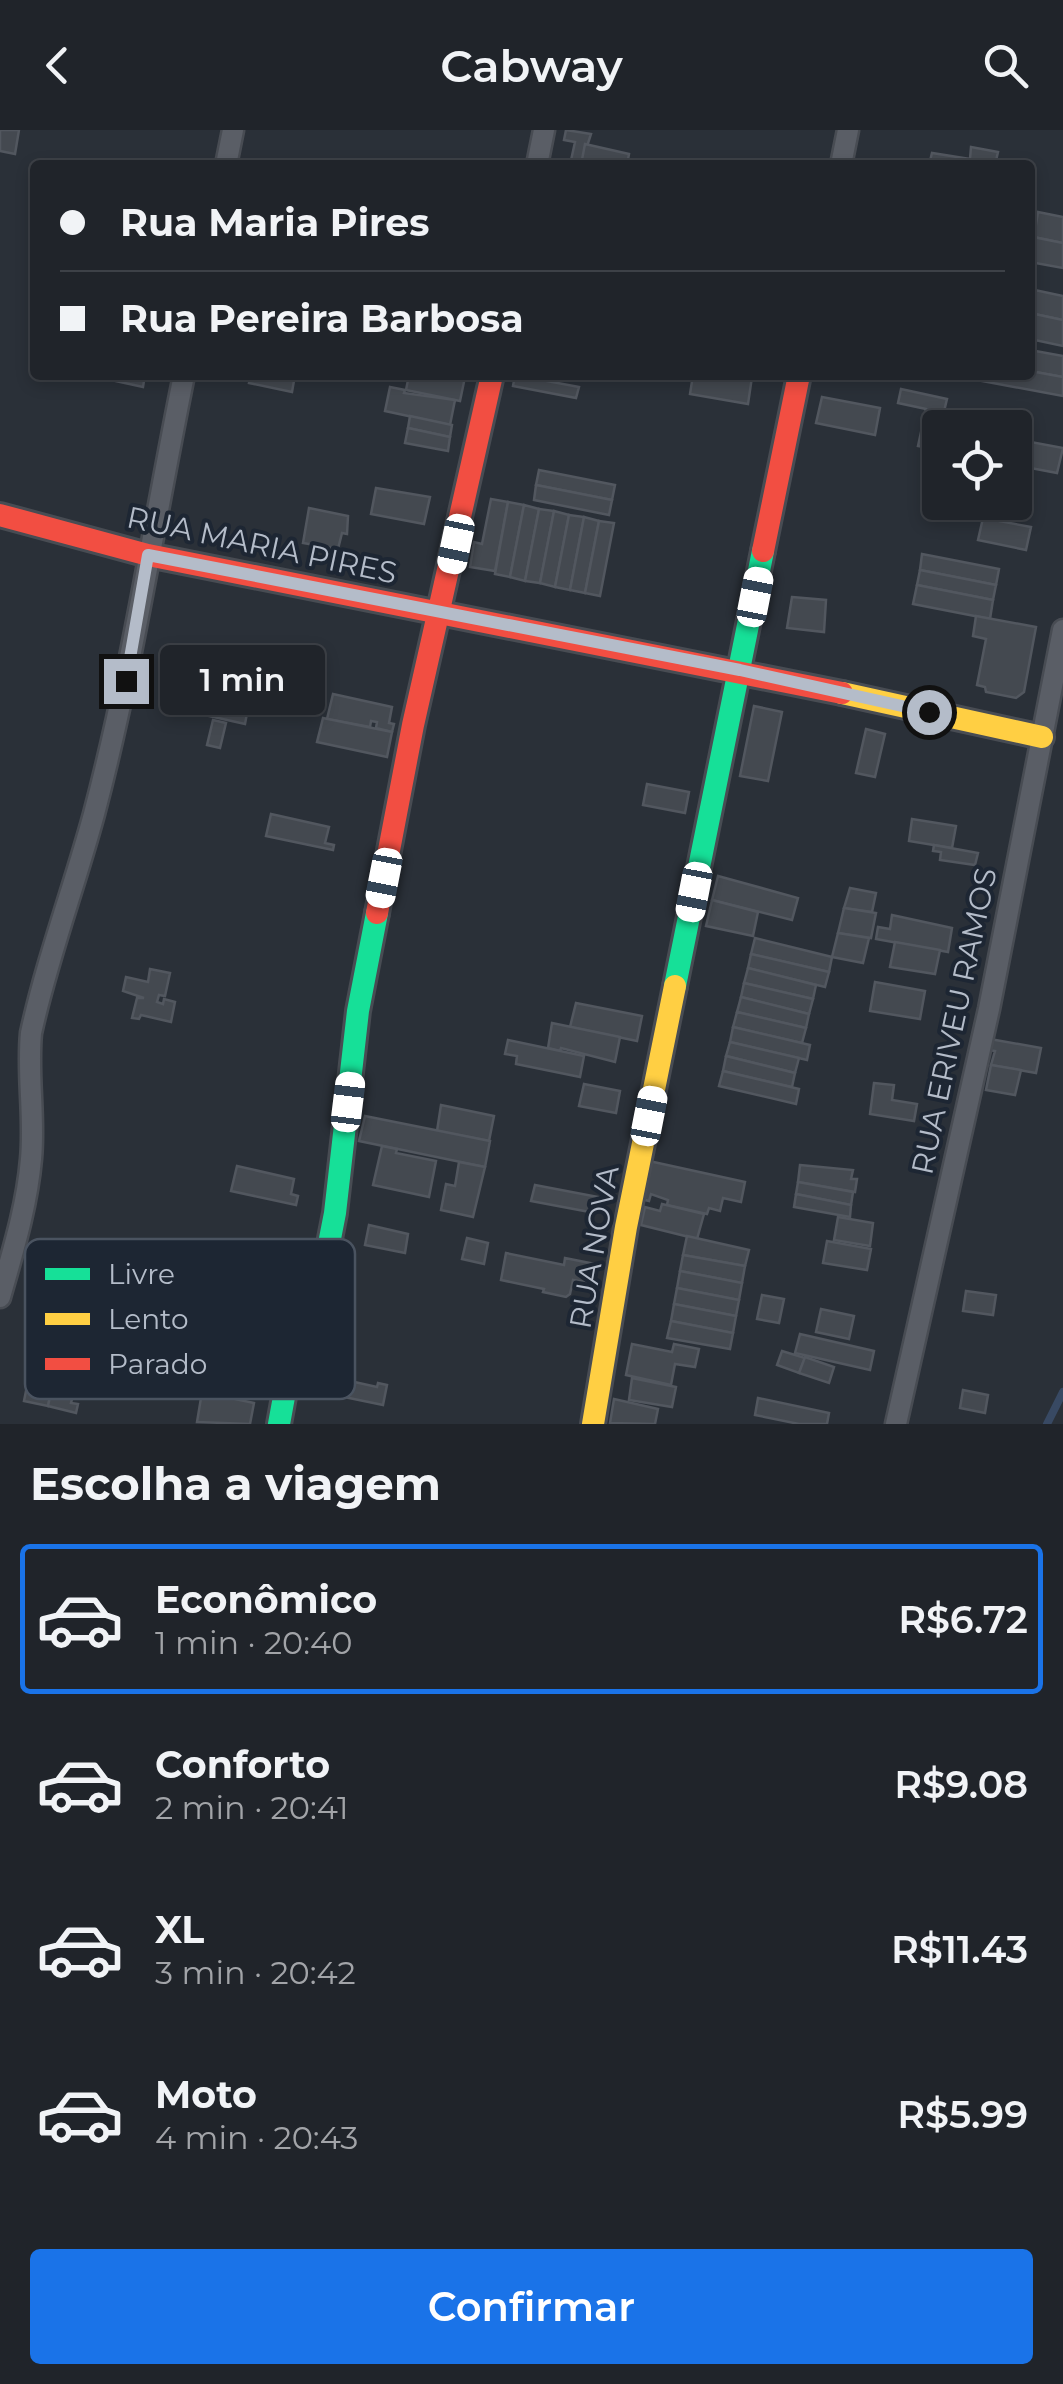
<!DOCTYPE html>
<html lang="pt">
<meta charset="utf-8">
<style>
:root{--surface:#20242a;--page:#2d3036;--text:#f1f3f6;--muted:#a2a4a8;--line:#3d4147;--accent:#1a73e8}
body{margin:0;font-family:Montserrat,sans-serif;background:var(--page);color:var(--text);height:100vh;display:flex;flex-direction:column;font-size:38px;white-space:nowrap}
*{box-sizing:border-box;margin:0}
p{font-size:32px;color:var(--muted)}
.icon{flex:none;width:55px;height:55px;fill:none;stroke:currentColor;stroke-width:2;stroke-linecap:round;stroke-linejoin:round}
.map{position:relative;height:1294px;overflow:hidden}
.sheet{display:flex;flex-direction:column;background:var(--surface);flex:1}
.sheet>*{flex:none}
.top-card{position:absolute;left:30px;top:30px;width:1005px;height:220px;border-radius:10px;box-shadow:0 5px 15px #0003,0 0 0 2px var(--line);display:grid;align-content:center;height:220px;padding:0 30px;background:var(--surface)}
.tools{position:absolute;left:922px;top:280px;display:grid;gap:20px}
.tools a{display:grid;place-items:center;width:110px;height:110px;border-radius:10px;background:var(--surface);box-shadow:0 5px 15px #0003,0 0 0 2px var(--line);font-size:50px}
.end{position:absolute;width:45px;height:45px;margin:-22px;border:12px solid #b4bcc9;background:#111;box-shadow:0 0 0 5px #111}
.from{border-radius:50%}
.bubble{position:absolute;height:70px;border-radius:10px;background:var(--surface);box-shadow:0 5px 15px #0003,0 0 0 2px var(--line);font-size:32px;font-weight:600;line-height:70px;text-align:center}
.car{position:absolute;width:30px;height:60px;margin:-30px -15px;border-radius:12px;box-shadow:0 0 8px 2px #0007;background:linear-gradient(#fff 24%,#345 0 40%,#fff 0 76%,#345 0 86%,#fff 0)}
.top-card b{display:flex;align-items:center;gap:35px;height:95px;font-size:38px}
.top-card b+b{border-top:2px solid var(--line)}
.top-card i{width:25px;height:25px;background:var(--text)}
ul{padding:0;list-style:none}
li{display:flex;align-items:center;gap:30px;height:150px;margin:0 20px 15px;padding:0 10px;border:5px solid transparent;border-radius:10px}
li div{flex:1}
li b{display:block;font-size:38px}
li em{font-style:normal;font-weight:600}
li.on{border-color:var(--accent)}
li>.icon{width:90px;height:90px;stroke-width:1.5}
h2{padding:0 30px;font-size:45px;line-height:120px}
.action{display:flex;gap:20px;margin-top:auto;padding:20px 30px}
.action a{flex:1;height:115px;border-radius:10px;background:var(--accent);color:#fff;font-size:40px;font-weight:600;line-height:115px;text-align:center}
header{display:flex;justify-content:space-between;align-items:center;height:130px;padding:0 30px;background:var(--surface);font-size:45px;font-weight:600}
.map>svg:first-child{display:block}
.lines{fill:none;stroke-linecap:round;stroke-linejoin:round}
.stream{stroke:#384963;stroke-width:8}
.building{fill:#444950;stroke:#52575f;stroke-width:2.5}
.street-casing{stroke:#484c53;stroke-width:25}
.fast-casing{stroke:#484c53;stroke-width:28}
.slow-casing{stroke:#484c53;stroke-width:28}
.jam-casing{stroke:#484c53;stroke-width:28}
.street{stroke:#5a5e66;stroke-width:20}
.fast{stroke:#16e098;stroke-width:22}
.slow{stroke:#ffcf43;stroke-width:22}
.jam{stroke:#f24e42;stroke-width:22}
.route{stroke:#b4bcc9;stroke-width:12}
.labels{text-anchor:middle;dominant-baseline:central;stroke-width:8;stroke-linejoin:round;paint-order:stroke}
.street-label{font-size:30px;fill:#b4bcc9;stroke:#1d2633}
.key{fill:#1d2633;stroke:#4a5360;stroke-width:2.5}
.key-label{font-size:28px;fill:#b4bcc9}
</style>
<header><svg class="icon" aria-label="back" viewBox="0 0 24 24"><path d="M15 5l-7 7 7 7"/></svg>Cabway<svg class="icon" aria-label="search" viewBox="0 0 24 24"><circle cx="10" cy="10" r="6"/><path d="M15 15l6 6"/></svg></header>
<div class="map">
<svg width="1063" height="1294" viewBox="0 0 1063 1294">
<rect width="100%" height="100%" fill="#2a3038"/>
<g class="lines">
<!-- stream -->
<path class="stream" d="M1047,1294L1063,1262"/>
</g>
<!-- building -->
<g class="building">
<path d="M0,0H19L15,24L0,21Z"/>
<path d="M566,0L591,4L581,35H570L575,12L564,10Z"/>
<path d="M585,14L629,24L627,35H581Z"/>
<path d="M971,17L998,22L995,35H929L932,23L970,29Z"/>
<path d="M1038,82L1063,87V113L1034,107Z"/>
<path d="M1033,107L1063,113V138L1030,132Z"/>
<path d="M1030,159L1063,166V190L1030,183Z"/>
<path d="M1030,183L1063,190V216L1030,209Z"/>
<path d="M1030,220L1063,226V247L1030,241Z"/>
<path d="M1030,241L1063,247V266L982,251L983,245H1030Z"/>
<path d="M88,245H145L143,257Z"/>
<path d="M251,245H295L292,262L249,253Z"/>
<path d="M409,245L465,247L460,271L406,260Z"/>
<path d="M515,245L579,257L576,268L513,256Z"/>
<path d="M693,245L752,247L748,274L690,264Z"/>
<path d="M390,257L405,260L404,263L455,270L450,295L385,281Z"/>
<path d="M901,259L947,269L935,319L918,316L926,279L898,273Z"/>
<path d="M822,267L880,278L875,305L816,293Z"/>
<path d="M410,286L452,295L450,307L408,298Z"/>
<path d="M408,298L450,307L448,321L405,313Z"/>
<path d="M1015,309L1063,318L1057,343L1015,335Z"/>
<path d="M539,340L615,355L612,370L536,355Z"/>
<path d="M536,355L612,370L609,385L534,370Z"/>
<path d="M376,358L430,367L424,394L371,384Z"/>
<path d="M491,369L508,372L495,441L470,437L474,412L482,414Z"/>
<path d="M508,372L524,375L510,447L495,444Z"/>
<path d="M524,375L539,379L525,451L510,447Z"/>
<path d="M309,378L348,386L347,404L342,403L338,419L303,413Z"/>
<path d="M539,379L554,381L540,453L525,451Z"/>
<path d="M554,381L569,385L555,457L540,453Z"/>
<path d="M569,385L584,387L570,460L555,457Z"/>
<path d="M584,387L599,391L585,463L570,460Z"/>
<path d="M983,388L1031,397L1026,420L978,410Z"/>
<path d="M599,391L614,393L600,466L585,463Z"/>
<path d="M922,424L999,439L996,455L920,440Z"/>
<path d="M920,440L996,455L993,470L917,455Z"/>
<path d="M917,455L993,470L990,489L913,474Z"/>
<path d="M792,467L826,470L824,502L787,498Z"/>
<path d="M976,486L1036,497L1024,562L1016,568L986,562L985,557L977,555L986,509L973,506Z"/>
<path d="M274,552L288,555L283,580L269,577Z"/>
<path d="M182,563L248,578L245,594L178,579Z"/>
<path d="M333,564L392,577L389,593L394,594L392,602L376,598L377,592L371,591L370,597L327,589Z"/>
<path d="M754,576L782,582L768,651L740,646Z"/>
<path d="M323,588L392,602L387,627L317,612Z"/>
<path d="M213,590L226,593L220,618L207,615Z"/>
<path d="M866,599L885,604L875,647L856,643Z"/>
<path d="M647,654L689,662L685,683L643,675Z"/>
<path d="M271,684L329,697L325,713L334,715L333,720L266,706Z"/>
<path d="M912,689L956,696L952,718L909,711Z"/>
<path d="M934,715L978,723L975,735L940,730L941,722L933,721Z"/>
<path d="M718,746L798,768L792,790L712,770Z"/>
<path d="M850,758L876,763L872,782L844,778Z"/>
<path d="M712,770L758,782L753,806L706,796Z"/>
<path d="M844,778L876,783L871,808L838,803Z"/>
<path d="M892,785L952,798L948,822L876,809L878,797L890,799Z"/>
<path d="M838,803L869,808L863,833L832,827Z"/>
<path d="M755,808L832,827L829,842L751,824Z"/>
<path d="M895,812L940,820L935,844L890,837Z"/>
<path d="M751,824L829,842L825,857L748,838Z"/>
<path d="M748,838L816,855L813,869L744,853Z"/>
<path d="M150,839L170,843L165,866L159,865L157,872L163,874L164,869L175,872L171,892L141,885L139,889L132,888L137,868H144L123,861L126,847L148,852Z"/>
<path d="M875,852L925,861L920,889L870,881Z"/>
<path d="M744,853L813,869L809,884L741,867Z"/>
<path d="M741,867L809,884L806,898L737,882Z"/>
<path d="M576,873L642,886L637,911L570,897Z"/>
<path d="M737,882L806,898L802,913L733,897Z"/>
<path d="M552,893L620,907L615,932L561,918L560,921L548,918Z"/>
<path d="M733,897L810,915L807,930L730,912Z"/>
<path d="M990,909L1041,918L1036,943L991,935L995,921L988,920Z"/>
<path d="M508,910L584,926L580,947L516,934L517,926L505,924Z"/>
<path d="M730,912L799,928L795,943L726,926Z"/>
<path d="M726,926L795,943L792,957L723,941Z"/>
<path d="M991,935L1021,940L1015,965L986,960Z"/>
<path d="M723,941L799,959L796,974L719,956Z"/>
<path d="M874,953L894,955L892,970L917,974L914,991L870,984Z"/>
<path d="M584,954L620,961L616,983L579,976Z"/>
<path d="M441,975L494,986L489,1011L437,1001Z"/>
<path d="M365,986L490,1011L485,1037L359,1011Z"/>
<path d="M382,1016L397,1019L396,1023L436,1031L429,1067L373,1055Z"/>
<path d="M649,1031L745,1052L741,1072L723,1068L720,1081L709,1078L707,1084L667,1075L668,1070L651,1064L649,1071L641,1069Z"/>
<path d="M459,1032L485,1037L473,1087L441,1080L446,1054L455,1056Z"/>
<path d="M800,1035L853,1040L851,1049H857L855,1062L798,1052Z"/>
<path d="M237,1036L294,1049L291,1064L298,1066L296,1075L231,1061Z"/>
<path d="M798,1052L853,1062L851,1075L796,1064Z"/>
<path d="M535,1055L598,1067L595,1083L531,1071Z"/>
<path d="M796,1064L851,1075L850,1087L794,1077Z"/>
<path d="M662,1074L704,1084L697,1109L641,1095L645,1077L660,1081Z"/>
<path d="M838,1087L873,1093L870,1116L834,1110Z"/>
<path d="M369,1095L408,1104L405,1123L365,1115Z"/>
<path d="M687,1106L749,1120L745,1136L683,1125Z"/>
<path d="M467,1108L488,1113L484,1134L462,1129Z"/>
<path d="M827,1111L871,1119L867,1140L823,1133Z"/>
<path d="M506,1123L564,1135L565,1128L595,1134L591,1153L573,1150L570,1164L566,1167L543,1162L544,1159L501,1150Z"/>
<path d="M683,1125L745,1136L742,1153L680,1141Z"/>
<path d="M680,1141L742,1153L739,1170L677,1158Z"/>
<path d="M677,1158L739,1170L736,1186L674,1174Z"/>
<path d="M966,1161L996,1165L993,1185L963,1181Z"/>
<path d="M762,1165L784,1169L779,1193L757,1189Z"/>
<path d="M674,1174L736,1186L733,1203L671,1191Z"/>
<path d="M821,1179L854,1186L849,1209L816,1202Z"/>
<path d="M671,1191L733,1203L730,1219L667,1208Z"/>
<path d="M800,1204L874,1221L870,1240L795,1223Z"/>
<path d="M632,1214L672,1222L674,1214L699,1219L695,1237L675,1234L671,1255L626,1245Z"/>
<path d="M782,1221L805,1228L799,1243L777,1235Z"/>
<path d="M805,1227L834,1237L829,1253L799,1243Z"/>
<path d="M323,1245L377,1257L378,1253L387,1255L383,1275L320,1262Z"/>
<path d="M632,1248L676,1257L672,1277L629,1270Z"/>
<path d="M28,1251L52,1257L48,1276L24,1271Z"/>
<path d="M52,1257L74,1261L71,1273L78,1274L76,1283L48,1276Z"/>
<path d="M963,1260L988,1265L985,1283L960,1278Z"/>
<path d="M202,1262L254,1273L250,1294L197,1292Z"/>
<path d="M758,1268L829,1283L827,1294H799L755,1285Z"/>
<path d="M614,1269L658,1279L655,1294L610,1293Z"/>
</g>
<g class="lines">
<defs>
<g id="street">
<path d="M226,35L233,0"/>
<path d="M537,35L544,0"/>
<path d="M841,35L848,0"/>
<path d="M0,1167C13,1121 27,1076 31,1029C35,987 27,945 31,903C47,829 74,758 94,684C132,540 154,392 184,245"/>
<path d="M896,1294L989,879L1063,500"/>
</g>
<g id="fast">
<path d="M675,856L763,421"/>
<path d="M279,1294L290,1234L327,1124L335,1083L358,881L377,783"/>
</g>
<g id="slow">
<path d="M842,563L1042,607"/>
<path d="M593,1294L626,1097L675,856"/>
</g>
<g id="jam">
<path d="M0,385L148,425L842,563"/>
<path d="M763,421L799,245"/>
<path d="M377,783L413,595L492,245"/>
</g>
</defs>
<!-- street casing -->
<use href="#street" class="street-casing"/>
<!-- fast casing -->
<use href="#fast" class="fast-casing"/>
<!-- slow casing -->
<use href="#slow" class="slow-casing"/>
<!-- jam casing -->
<use href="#jam" class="jam-casing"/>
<!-- street -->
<use href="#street" class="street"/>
<!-- fast -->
<use href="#fast" class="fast"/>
<!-- slow -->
<use href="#slow" class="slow"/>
<!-- jam -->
<use href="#jam" class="jam"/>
</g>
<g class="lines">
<!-- route -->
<path class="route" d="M126,551L148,425L740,540L929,582"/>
</g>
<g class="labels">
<!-- street labels -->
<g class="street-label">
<text transform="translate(262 415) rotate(12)">RUA MARIA PIRES</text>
<text transform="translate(954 891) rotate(-78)">RUA ERIVEU RAMOS</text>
<text transform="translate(594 1117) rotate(-80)">RUA NOVA</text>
</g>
</g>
<!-- legend -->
<rect x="25" y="1109" width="330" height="160" rx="15" class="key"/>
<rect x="45" y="1138" width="45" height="12" fill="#16e098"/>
<rect x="45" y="1183" width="45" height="12" fill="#ffcf43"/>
<rect x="45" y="1228" width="45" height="12" fill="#f24e42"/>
<g class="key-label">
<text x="108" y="1154">Livre</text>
<text x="108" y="1199">Lento</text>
<text x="108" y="1244">Parado</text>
</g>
</svg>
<div class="tools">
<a><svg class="icon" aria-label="locate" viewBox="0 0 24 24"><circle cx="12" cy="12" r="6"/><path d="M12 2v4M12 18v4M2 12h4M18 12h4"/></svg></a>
</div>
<i class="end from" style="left:929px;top:582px"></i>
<i class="end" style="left:126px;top:551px"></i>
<div class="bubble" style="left:160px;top:515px;width:165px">1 min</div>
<i class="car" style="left:456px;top:414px;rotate:192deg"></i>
<i class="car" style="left:755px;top:467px;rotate:11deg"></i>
<i class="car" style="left:384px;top:748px;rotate:191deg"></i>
<i class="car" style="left:694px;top:762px;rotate:191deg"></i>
<i class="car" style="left:348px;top:972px;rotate:7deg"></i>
<i class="car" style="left:649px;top:986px;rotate:11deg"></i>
<div class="top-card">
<b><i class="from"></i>Rua Maria Pires</b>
<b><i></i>Rua Pereira Barbosa</b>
</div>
</div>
<section class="sheet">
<h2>Escolha a viagem</h2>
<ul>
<li class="on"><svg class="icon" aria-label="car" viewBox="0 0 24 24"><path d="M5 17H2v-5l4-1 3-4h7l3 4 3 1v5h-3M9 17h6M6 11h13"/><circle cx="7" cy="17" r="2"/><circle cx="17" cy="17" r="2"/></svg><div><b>Econômico</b><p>1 min · 20:40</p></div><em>R$6.72</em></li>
<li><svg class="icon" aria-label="car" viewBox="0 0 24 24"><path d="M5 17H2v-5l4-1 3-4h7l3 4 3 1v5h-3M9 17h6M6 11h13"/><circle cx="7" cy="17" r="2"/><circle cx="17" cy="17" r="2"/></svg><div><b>Conforto</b><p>2 min · 20:41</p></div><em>R$9.08</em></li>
<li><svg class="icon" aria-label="car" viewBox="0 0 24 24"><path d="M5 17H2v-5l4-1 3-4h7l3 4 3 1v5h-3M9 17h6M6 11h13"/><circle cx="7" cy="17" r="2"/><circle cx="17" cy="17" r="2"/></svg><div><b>XL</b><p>3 min · 20:42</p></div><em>R$11.43</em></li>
<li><svg class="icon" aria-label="car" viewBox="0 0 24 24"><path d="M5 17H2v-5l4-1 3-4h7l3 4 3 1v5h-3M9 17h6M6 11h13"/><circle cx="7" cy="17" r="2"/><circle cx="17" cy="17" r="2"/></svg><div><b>Moto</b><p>4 min · 20:43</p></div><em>R$5.99</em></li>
</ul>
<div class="action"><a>Confirmar</a></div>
</section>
